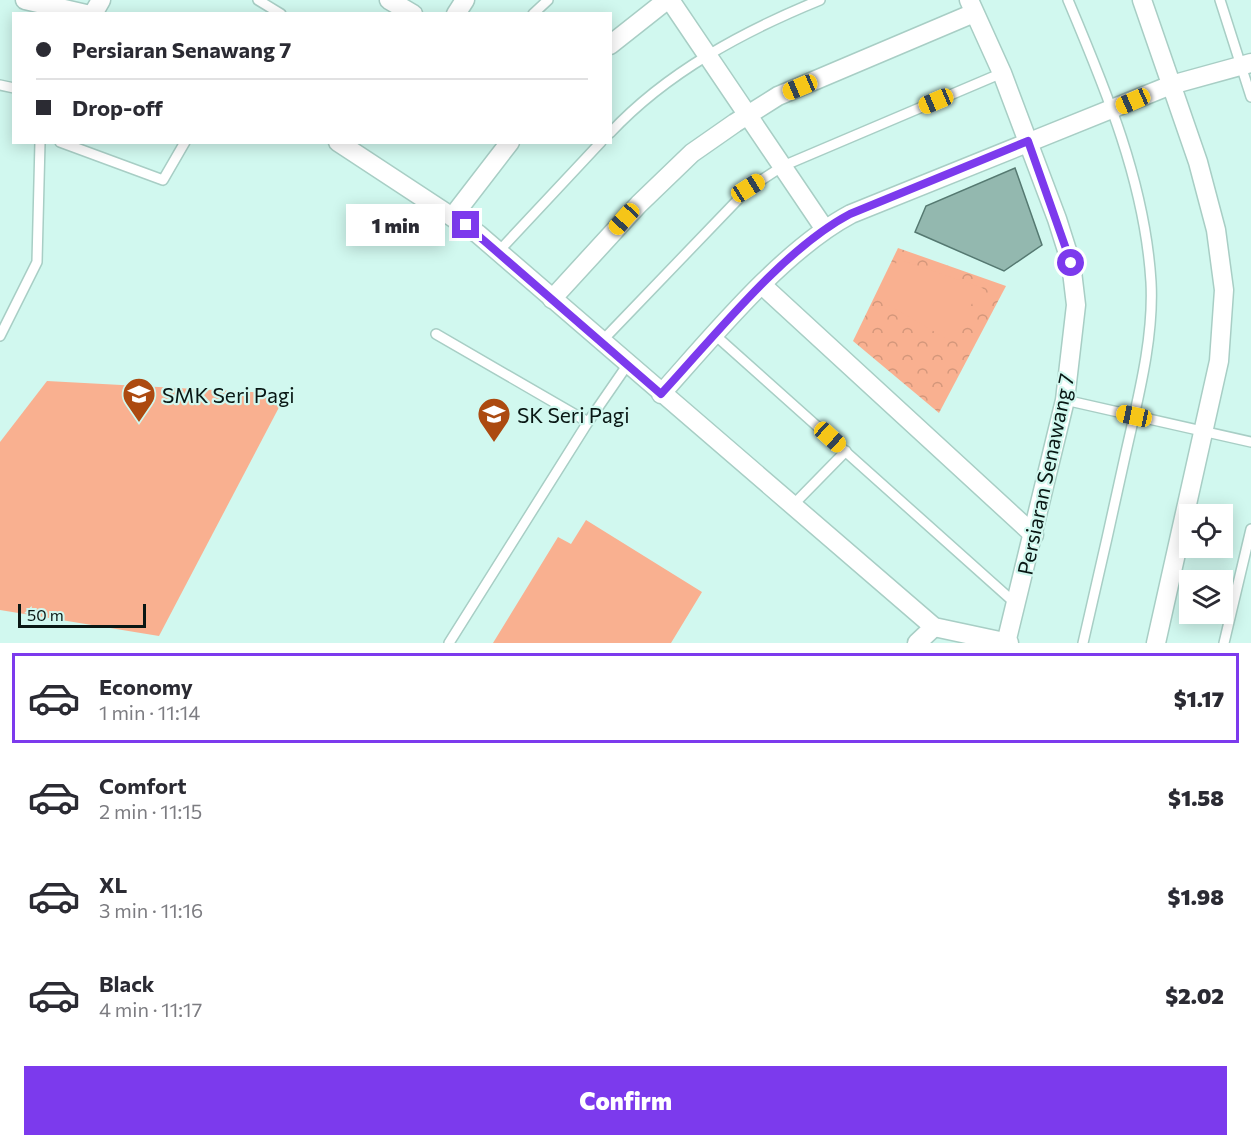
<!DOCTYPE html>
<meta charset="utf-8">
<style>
:root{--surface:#fff;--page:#f7f7f7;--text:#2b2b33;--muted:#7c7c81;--line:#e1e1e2;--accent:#7c3aed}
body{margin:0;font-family:Commissioner,sans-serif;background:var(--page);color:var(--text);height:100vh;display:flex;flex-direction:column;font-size:22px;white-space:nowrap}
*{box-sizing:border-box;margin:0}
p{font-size:20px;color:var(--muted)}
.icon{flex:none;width:33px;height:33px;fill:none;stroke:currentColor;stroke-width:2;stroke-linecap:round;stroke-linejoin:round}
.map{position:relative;height:643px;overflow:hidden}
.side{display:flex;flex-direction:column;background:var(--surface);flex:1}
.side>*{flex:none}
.hud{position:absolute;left:12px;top:12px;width:600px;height:132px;border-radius:0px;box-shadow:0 3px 15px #0003;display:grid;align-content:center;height:132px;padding:0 24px;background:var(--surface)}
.tools{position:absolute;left:1179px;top:504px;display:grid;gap:12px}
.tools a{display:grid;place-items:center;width:54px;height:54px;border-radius:0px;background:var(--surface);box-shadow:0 3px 15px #0003;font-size:30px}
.scale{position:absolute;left:18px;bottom:15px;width:128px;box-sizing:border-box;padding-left:6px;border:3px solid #091714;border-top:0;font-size:16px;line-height:21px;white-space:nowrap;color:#091714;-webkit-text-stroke:4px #d1f8ef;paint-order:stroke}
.end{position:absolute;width:27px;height:27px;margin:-14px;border:8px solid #7c3aed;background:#fff;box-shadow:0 0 0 3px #fff}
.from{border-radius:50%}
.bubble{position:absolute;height:42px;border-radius:0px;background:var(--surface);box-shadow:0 3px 15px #0003;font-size:20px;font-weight:800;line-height:42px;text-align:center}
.car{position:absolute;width:18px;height:36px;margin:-18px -9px;border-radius:8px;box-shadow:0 0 4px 2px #0007;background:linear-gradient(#f5c518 24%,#345 0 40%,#f5c518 0 76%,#345 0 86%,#f5c518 0)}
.hud b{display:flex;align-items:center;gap:21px;height:57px;font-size:22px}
.hud b+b{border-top:2px solid var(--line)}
.hud i{width:15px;height:15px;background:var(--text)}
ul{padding:10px 0 0;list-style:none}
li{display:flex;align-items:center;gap:18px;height:90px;margin:0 12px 9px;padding:0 12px;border:3px solid transparent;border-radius:0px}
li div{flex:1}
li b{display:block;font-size:22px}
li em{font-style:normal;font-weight:800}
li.active{border-color:var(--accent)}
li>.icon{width:54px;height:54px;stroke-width:1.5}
.primary-button{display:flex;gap:12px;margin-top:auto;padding:12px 24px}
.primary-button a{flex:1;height:69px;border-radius:0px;background:var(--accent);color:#fff;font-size:24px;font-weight:800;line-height:69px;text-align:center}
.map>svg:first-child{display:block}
.park{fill:url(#park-crowns)}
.pitch{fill:#f9b090}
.building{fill:#93b8af;stroke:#557971;stroke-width:1.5}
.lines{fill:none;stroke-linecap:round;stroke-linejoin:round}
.lane-casing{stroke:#a8cec5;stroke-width:12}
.street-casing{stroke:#a8cec5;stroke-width:21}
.lane{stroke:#fff;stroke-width:9}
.street{stroke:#fff;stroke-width:18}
.route{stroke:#7c3aed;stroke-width:8}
.labels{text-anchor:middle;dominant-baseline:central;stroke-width:4.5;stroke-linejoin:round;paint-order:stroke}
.poi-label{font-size:21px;fill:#091714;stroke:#d1f8ef;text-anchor:start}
.street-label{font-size:21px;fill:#091714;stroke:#d1f8ef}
</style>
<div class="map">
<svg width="1251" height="643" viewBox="0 0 1251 643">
<defs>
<pattern id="park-crowns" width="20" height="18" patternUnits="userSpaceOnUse" patternTransform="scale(1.5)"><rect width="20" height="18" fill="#f9b090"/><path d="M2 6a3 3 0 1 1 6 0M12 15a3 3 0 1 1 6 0" fill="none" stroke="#d4977b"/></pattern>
</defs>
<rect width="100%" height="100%" fill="#d1f8ef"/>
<!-- park -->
<path class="park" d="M898,248L1006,286L939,413L853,341Z"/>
<!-- pitch -->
<g class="pitch">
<path d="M898,259L983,288L947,339L880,300Z"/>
<path d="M47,381L286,394L159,636L0,610V442Z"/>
<path d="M586,520L702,592L671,643H493L558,537L571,544Z"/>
</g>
<!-- building -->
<path class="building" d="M1015,168L1042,245L1004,271L915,232L926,206Z"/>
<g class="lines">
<defs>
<g id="lane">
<path d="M258,0L281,14"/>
<path d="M1068,0C1106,90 1145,183 1151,282C1154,338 1138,398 1126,452C1112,516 1098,579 1083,643"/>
<path d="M1220,0L1251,97"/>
<path d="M533,14L548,0"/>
<path d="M0,85L14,88"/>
<path d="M610,133C667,72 744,31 820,0"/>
<path d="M60,142L163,180L185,142"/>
<path d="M499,251L601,142"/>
<path d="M436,334L588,422L449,643"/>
<path d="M715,335L1016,604"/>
<path d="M0,336L37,262L40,142"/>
<path d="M601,342L749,188L783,166L1002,73"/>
<path d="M1065,400L1251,442"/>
<path d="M588,422L628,364"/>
<path d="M793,505L846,451"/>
<path d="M1224,643L1251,529"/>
</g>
<g id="street">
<path d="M25,0L86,14"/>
<path d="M389,0L413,14"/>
<path d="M670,0L824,228"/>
<path d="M969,0L1002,73L1057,219L1071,263L1076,305L1065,400L1006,643"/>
<path d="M1142,0L1198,162L1216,230L1224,290L1219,361L1156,643"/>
<path d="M93,14L101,0"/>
<path d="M456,14L465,0"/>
<path d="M610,45L667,0"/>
<path d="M338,142L478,234L934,627L1009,643"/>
<path d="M453,216L510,142"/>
<path d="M762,285L1034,535"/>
<path d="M552,299L639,204L692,153L735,123L778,96L974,13"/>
<path d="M661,394C713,336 783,250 851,214L1171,85L1251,63"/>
<path d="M917,643L934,627"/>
</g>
</defs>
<!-- lane casing -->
<use href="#lane" class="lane-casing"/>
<!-- street casing -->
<use href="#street" class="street-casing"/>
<!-- lane -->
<use href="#lane" class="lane"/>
<!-- street -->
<use href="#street" class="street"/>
</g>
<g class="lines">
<!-- route -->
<path class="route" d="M466,225L661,394C714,337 782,250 850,214L1028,141L1071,263"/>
</g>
<!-- icons -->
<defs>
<symbol id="school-pin" viewBox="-11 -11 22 30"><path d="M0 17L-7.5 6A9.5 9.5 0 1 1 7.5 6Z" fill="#ac4a10" stroke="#d1f8ef"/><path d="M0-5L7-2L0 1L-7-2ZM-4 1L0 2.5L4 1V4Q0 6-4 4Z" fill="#fff"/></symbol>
</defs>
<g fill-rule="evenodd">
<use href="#school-pin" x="120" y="375" width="38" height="52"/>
<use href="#school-pin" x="475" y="395" width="38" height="52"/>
</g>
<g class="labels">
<!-- poi labels -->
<g class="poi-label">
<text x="162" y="394">SMK Seri Pagi</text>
<text x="517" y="414">SK Seri Pagi</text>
</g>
<!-- street labels -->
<g class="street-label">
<text transform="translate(1045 474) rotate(-78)">Persiaran Senawang 7</text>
</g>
</g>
</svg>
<div class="tools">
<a><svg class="icon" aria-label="locate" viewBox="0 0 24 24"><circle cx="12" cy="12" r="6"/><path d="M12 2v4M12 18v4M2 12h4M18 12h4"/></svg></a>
<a><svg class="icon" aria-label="layers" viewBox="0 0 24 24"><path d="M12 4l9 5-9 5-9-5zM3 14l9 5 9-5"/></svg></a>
</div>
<div class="scale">50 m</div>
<i class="end from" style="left:1071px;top:263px"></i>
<i class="end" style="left:466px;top:225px"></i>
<div class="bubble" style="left:346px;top:204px;width:99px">1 min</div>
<i class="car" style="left:800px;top:87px;rotate:247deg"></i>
<i class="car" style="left:936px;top:101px;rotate:247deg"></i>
<i class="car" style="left:1133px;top:101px;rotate:246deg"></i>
<i class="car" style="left:748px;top:188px;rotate:58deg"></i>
<i class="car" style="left:624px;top:219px;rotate:222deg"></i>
<i class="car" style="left:1134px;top:416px;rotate:282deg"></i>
<i class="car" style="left:830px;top:437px;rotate:132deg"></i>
<div class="hud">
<b><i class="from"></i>Persiaran Senawang 7</b>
<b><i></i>Drop-off</b>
</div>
</div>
<section class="side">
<ul>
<li class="active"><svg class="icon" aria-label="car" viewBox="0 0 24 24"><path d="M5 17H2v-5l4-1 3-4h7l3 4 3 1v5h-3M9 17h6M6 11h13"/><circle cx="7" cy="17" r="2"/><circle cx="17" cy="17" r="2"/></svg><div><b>Economy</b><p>1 min · 11:14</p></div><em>$1.17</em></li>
<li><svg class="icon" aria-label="car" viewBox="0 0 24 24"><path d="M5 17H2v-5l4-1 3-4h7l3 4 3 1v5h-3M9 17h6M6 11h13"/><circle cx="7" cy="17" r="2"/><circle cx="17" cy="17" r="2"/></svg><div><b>Comfort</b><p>2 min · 11:15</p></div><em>$1.58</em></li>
<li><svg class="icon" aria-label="car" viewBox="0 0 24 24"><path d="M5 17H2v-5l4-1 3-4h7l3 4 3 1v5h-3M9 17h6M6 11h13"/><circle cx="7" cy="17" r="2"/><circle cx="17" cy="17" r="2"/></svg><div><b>XL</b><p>3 min · 11:16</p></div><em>$1.98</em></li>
<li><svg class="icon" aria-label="car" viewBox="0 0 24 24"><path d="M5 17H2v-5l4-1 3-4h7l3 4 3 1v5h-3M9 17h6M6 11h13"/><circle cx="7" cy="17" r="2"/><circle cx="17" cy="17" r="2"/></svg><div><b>Black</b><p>4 min · 11:17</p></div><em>$2.02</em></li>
</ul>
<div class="primary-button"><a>Confirm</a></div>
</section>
